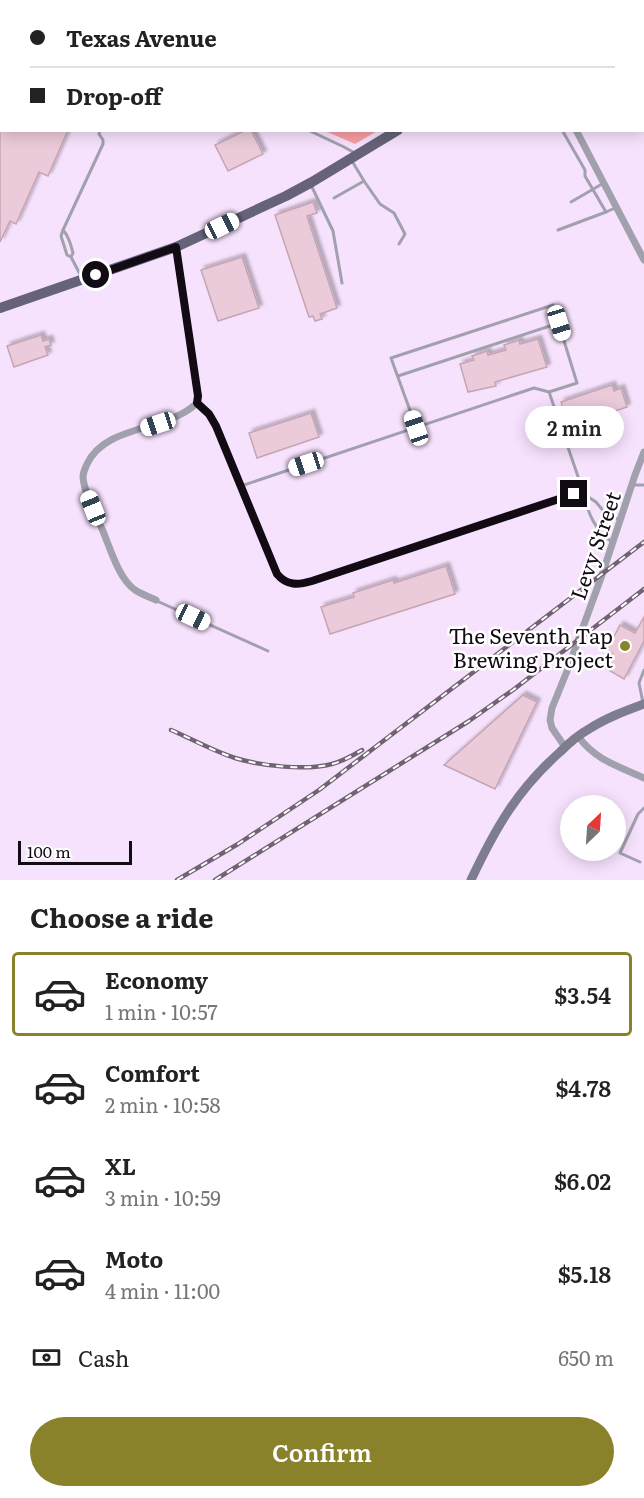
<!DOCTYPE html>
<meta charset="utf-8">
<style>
:root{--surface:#fff;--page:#f2f2f2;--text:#222;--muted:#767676;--line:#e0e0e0;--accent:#8a822a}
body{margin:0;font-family:Literata,serif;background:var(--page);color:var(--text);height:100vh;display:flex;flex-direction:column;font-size:22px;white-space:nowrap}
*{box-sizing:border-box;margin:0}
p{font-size:20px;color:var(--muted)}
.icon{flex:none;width:33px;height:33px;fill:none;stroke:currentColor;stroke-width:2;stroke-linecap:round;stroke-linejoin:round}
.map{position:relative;height:880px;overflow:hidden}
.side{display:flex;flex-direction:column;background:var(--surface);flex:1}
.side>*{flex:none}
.hud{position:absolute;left:0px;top:0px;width:645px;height:132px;box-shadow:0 3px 15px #0003;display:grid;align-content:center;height:132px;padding:0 30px;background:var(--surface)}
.needle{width:39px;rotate:25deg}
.fabs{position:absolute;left:560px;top:795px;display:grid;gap:12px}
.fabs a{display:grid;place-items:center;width:66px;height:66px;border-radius:50%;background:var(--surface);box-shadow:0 3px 15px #0003;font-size:30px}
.scale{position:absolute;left:18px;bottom:15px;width:114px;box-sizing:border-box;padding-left:6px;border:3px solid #120b14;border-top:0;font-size:16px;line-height:21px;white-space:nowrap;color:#120b14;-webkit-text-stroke:4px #fff;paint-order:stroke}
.end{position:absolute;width:27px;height:27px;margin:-14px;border:8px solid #120b14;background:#fff;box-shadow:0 0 0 3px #fff}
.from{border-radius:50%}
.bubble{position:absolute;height:42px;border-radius:21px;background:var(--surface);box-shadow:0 3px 15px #0003;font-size:20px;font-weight:600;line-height:42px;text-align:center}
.car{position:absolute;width:18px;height:36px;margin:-18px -9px;border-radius:8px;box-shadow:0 0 4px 2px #0007;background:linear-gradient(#fff 24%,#345 0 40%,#fff 0 76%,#345 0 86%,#fff 0)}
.hud b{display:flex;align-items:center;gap:21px;height:57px;font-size:22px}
.hud b+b{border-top:2px solid var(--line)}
.hud i{width:15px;height:15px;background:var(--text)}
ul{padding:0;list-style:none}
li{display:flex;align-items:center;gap:18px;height:84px;margin:0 12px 9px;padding:0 18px;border:3px solid transparent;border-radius:6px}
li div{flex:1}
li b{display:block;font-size:22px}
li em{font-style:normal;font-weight:600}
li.on{border-color:var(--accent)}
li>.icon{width:54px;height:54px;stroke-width:1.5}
h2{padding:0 30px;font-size:27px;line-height:72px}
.pay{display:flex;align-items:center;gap:15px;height:66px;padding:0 30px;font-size:22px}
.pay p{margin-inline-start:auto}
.action{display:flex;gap:12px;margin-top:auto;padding:12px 30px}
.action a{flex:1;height:69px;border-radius:36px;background:var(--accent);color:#fff;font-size:24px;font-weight:600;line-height:69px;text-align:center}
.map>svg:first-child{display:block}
.green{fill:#fa9ea2}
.building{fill:#ebcad9;stroke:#c5a5b4;stroke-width:1.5;filter:url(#shadow)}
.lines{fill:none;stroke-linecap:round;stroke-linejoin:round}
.service{stroke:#a1a0ad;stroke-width:3}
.minor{stroke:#a1a0ad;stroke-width:7}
.secondary{stroke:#7e7c8f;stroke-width:9}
.primary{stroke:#656279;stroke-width:10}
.rail-casing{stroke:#706373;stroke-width:4.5}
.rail{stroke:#fff;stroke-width:2;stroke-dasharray:7;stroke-linecap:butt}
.route{stroke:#120b14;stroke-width:8}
.poi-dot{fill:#8a822a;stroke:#fff;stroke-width:2}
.labels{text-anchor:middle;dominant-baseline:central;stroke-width:5;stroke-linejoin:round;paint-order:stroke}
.street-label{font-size:21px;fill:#120b14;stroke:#fff}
.poi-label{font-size:21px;fill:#120b14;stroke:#fff;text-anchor:end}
</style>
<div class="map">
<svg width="644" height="880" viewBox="0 0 644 880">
<defs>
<filter id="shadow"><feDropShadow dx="3.5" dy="-3.5" stdDeviation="1.5" flood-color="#0004"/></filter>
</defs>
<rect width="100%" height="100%" fill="#f7e2fd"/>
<!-- green -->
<g class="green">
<path d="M80,0H520L519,2H83Z"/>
<path d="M325,131H377L355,144Z"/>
</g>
<!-- building -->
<g class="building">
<path d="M0,0H19L22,2H2V130H68L48,176L39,172L16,224L10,221L0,242Z"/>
<path d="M246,130H251L263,154L228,171L215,145Z"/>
<path d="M313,202L317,213L307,216L337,308L320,314L322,319L315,321L313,316L309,317L275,215Z"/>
<path d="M242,257L259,308L218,321L201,270Z"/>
<path d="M41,335L43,341L49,339L51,345L45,347L48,355L14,367L7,346Z"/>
<path d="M538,339L547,367L495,382L496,386L468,392L460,364L474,360L472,356L487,351L488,355L506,350L504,345L519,340L520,344Z"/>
<path d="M612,385L614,391L621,388L627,407L569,426L561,402Z"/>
<path d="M311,413L319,437L257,458L249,433Z"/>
<path d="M446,566L455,594L330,634L321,607L354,597L353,593L393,580L394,583Z"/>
<path d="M644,617V641L624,679L605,668L613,654L607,650L620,625L635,633Z"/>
<path d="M523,695L537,702L495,789L444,765Z"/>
</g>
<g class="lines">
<!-- service -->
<g class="service">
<path d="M242,2L243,0"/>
<path d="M328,2L329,0"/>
<path d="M391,2L392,0"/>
<path d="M435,2L436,0"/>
<path d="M515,2V0"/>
<path d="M523,2L524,0"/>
<path d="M308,130L344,147L353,152"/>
<path d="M562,130L585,170V176L606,212L615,208"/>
<path d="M364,181L380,204L394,213L405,234L399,244"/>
<path d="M311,185L333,231L342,283"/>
<path d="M334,198L364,181L352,161"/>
<path d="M571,202L602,184"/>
<path d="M63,230L103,144V140L99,134L100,130"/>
<path d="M558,230L606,212"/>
<path d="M71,257L73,253C71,245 69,236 63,230L61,236L67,255L71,257L82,278"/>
<path d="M398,376L559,323"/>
<path d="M198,404L209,414L216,426L277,574C287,586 298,585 312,581L574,494H584L549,392L534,388L241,486"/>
<path d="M416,427L391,358L553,305L577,383L549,392"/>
<path d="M633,485H644"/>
<path d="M612,542C595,530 588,514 584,494L596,502L605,513L620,520"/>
<path d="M157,601L268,651"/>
<path d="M643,703L639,683L644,670"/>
<path d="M640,862L620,853L638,814L644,808"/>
</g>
<!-- minor -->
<g class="minor">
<path d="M644,56V57"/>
<path d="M576,130L644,260"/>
<path d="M156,600C149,597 141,594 135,590C118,578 110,547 102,529C96,515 84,493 83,477C83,472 85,469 87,464C106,424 167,432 197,403L198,396L176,247"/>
<path d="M578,736C595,760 618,766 644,778"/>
<path d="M565,747L552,728L550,720L552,708L567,671L602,575L635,475L644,452"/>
</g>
<!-- secondary -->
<path class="secondary" d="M471,880C495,829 517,790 560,752C569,743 578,735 589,729C606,718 625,711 644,704"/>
<!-- primary -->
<g class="primary">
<path d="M617,2L620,0"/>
<path d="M0,308L176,247L286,196L312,182L398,130"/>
</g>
<defs>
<g id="rail">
<path d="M171,730C192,739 213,751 235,758C261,766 306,771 332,764C343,761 352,756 362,750"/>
<path d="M177,880L238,844L319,790L644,542"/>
<path d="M215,880L469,721L513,690L644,589"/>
</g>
</defs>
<!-- rail casing -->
<use href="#rail" class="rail-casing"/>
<!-- rail -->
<use href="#rail" class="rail"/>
</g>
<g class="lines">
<!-- route -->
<path class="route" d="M96,275L176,247L198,396L197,403L209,414L216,426L277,574C287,586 298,585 312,581L574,494"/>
</g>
<!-- markers -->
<circle class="poi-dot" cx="625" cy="646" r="6"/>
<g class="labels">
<!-- street labels -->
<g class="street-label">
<text transform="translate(594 545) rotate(-71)">Levy Street</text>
</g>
<!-- poi labels -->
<g class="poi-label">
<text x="613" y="634">The Seventh Tap<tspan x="613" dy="24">Brewing Project</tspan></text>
</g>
</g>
</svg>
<div class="fabs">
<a><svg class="needle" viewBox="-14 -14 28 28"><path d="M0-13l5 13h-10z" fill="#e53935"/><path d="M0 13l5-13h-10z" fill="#767676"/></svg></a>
</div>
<div class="scale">100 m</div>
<i class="end from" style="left:96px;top:275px"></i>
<i class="end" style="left:574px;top:494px"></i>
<div class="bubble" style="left:525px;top:406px;width:99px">2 min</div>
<i class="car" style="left:222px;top:226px;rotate:64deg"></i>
<i class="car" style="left:559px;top:323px;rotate:163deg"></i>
<i class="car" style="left:158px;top:424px;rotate:252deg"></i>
<i class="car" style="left:416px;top:428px;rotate:341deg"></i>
<i class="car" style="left:306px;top:464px;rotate:252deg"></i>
<i class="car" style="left:93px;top:508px;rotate:338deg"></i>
<i class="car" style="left:193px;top:617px;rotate:115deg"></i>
<div class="hud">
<b><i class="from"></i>Texas Avenue</b>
<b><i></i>Drop-off</b>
</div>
</div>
<section class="side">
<h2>Choose a ride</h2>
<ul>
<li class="on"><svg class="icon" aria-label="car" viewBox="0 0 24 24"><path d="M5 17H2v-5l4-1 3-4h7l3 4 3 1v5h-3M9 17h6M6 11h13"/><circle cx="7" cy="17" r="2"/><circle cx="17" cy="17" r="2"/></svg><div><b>Economy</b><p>1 min · 10:57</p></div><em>$3.54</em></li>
<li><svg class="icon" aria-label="car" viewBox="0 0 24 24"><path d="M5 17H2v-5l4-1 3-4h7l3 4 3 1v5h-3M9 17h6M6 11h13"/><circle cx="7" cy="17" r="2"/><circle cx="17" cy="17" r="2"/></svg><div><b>Comfort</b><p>2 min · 10:58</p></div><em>$4.78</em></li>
<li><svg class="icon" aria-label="car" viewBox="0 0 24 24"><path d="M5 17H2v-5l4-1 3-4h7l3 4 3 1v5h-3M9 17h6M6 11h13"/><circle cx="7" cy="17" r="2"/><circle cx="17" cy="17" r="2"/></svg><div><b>XL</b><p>3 min · 10:59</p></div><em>$6.02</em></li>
<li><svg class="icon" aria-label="car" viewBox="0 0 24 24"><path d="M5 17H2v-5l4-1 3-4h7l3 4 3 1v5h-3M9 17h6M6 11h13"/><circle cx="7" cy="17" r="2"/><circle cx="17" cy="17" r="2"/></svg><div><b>Moto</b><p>4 min · 11:00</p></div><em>$5.18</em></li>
</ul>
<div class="pay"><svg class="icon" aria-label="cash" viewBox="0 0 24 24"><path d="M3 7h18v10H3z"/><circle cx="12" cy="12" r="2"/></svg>Cash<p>650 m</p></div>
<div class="action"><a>Confirm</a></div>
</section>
